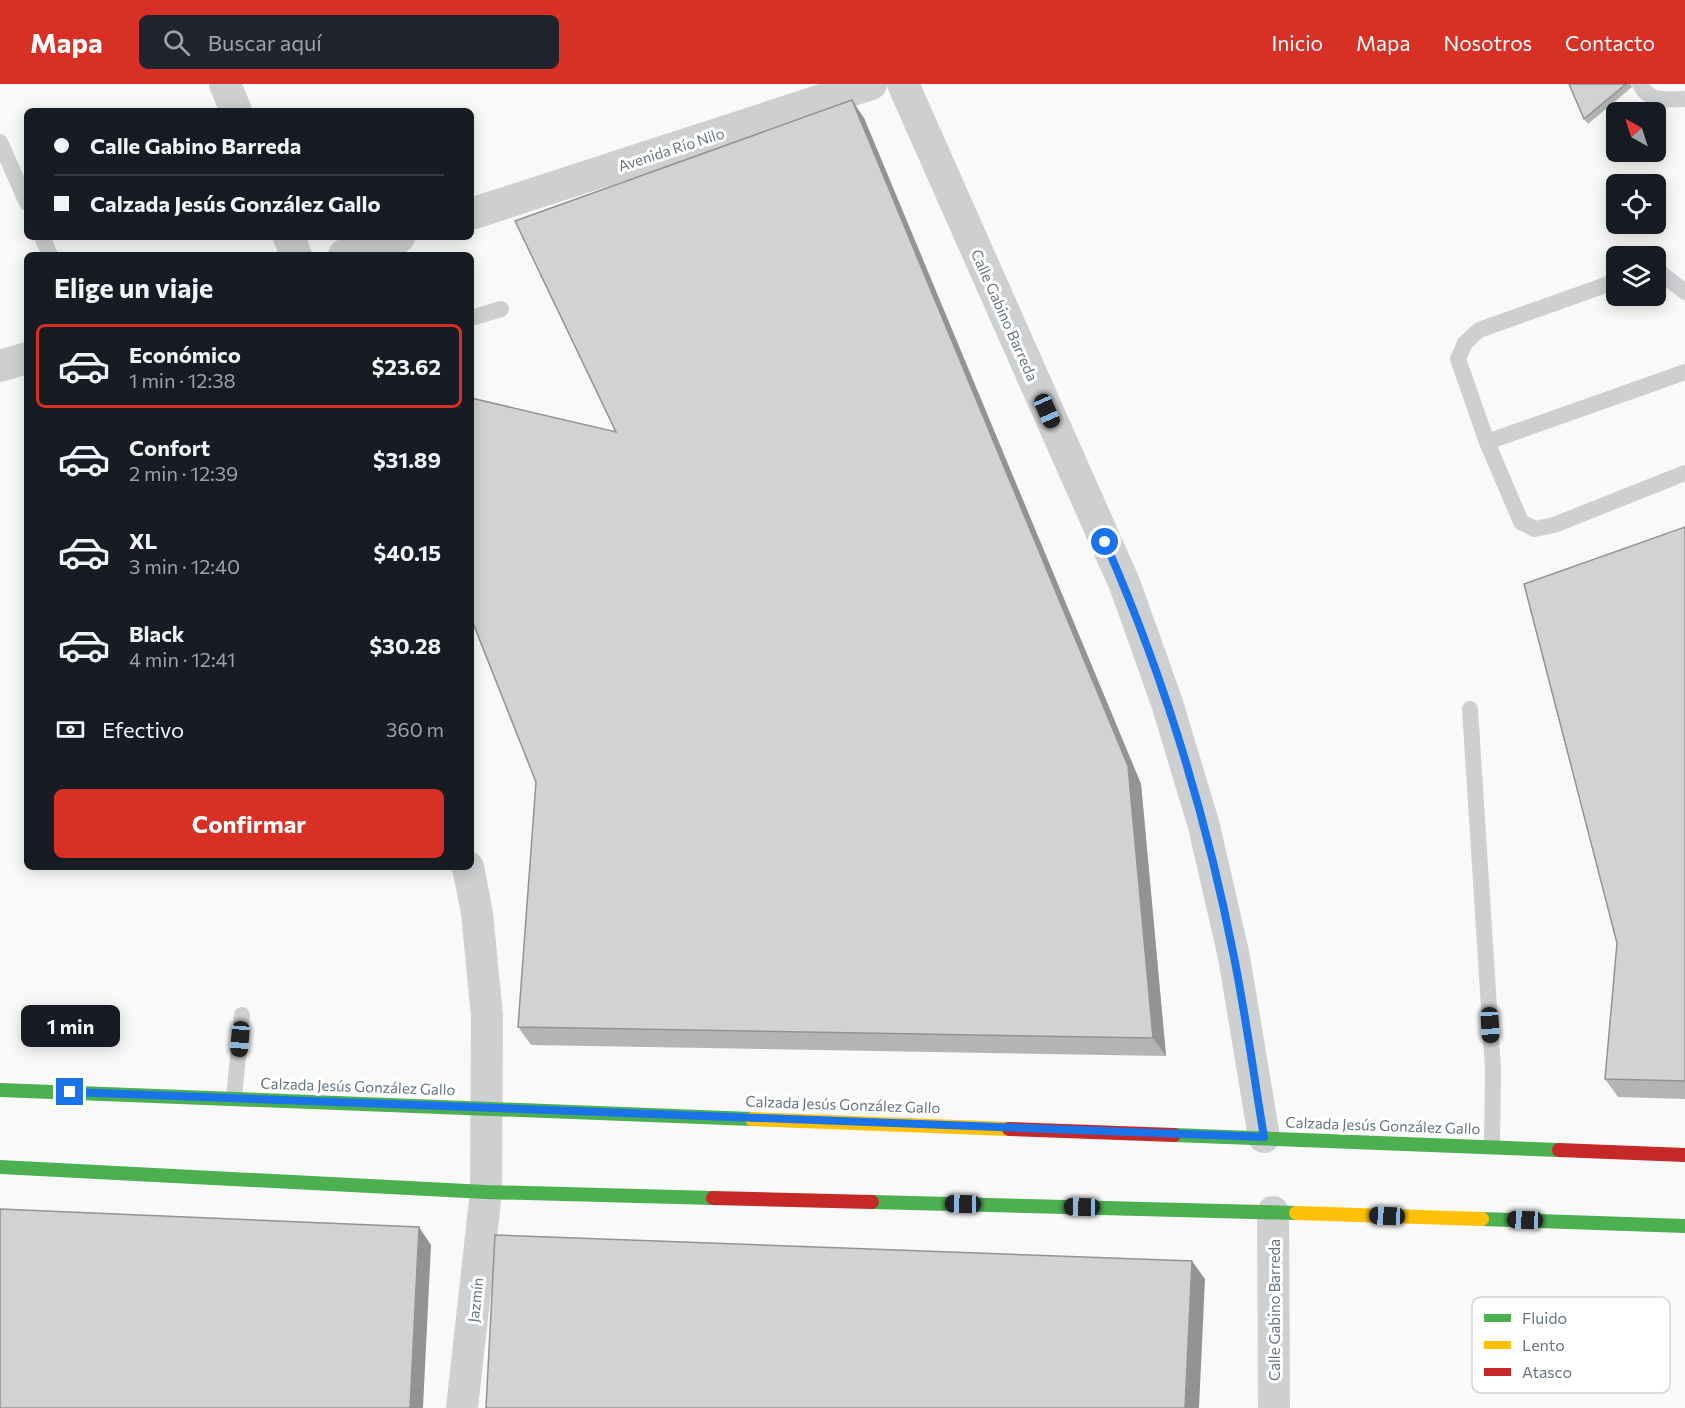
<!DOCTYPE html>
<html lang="es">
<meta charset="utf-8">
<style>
:root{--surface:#171b24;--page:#20242c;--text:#f1f3f6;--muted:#9ea1a6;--line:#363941;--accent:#d93025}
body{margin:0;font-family:Commissioner,sans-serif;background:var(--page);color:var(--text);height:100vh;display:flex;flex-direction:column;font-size:22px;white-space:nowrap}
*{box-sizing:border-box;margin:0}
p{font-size:20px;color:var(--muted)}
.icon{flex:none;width:33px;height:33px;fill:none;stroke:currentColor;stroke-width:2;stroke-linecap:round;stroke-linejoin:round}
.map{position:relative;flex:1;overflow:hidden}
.drawer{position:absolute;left:24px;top:168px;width:450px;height:618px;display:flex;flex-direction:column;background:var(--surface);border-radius:9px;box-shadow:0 3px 15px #0003}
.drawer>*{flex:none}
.hud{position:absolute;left:24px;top:24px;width:450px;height:132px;border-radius:9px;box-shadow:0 3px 15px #0003;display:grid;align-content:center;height:132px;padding:0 30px;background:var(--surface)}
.needle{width:39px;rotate:321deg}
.fabs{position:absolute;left:1606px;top:18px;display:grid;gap:12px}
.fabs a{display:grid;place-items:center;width:60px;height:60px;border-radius:9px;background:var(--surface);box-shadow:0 3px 15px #0003;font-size:30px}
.end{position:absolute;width:27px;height:27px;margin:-14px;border:8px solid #1a73e8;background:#fff;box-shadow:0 0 0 3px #fff}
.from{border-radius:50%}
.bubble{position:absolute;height:42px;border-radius:9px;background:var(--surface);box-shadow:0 3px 15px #0003;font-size:20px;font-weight:700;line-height:42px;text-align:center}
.car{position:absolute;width:18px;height:36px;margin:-18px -9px;border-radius:8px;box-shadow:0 0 4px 2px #0007;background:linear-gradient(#222 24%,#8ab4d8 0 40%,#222 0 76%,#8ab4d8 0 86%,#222 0)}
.hud b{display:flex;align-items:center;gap:21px;height:57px;font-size:22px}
.hud b+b{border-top:2px solid var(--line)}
.hud i{width:15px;height:15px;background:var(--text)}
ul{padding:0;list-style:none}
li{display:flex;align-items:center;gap:18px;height:84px;margin:0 12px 9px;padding:0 18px;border:3px solid transparent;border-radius:9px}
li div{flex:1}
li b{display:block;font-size:22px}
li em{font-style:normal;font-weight:700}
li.current{border-color:var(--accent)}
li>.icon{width:54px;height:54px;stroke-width:1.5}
h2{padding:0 30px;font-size:27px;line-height:72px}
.pay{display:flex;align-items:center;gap:15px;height:66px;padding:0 30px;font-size:22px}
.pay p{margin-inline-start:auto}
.cta{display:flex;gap:12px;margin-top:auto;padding:12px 30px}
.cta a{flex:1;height:69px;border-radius:9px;background:var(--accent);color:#fff;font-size:24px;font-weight:700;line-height:69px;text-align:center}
header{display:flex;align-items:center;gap:36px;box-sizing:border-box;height:84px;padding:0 30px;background:var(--accent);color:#fff}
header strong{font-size:28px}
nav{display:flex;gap:33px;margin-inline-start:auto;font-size:21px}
.search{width:420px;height:54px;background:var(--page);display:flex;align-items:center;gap:15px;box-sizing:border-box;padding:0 21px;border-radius:9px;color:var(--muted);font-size:22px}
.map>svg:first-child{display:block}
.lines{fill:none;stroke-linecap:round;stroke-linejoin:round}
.lane{stroke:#cecfd0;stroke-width:16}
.street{stroke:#cecfd0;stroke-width:32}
.fast{stroke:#4caf50;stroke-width:14}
.slow{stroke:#ffc107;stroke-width:14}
.jam{stroke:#c62828;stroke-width:14}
.wall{fill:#b3b5b5}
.shaded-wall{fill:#929394}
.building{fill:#d0d2d3;stroke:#929394;stroke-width:1.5}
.route{stroke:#1a73e8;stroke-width:8}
.labels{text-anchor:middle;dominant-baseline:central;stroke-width:6;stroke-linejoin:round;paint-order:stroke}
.street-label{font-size:15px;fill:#657683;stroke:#fff}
.key{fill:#fff;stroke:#d1d6da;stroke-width:1.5}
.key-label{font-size:16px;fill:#657683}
</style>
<header>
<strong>Mapa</strong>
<div class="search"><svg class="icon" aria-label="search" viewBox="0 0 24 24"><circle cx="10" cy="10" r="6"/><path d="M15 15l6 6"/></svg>Buscar aquí</div>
<nav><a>Inicio</a><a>Mapa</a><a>Nosotros</a><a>Contacto</a></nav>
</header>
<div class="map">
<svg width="1685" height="1324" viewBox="0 0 1685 1324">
<rect width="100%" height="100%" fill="#f9f9f9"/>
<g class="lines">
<!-- lane -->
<g class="lane">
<path d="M1640,0C1649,19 1667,15 1685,15"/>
<path d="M0,58L27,119"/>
<path d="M42,153L50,171"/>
<path d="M1656,191L1662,190L1685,208"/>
<path d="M1617,197L1479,246L1465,259L1458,275L1487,358L1685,288"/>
<path d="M471,234L501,225"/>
<path d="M1487,358L1521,438L1535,445L1554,441L1685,389"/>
<path d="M1470,625L1493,986L1492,1062"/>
<path d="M234,1014L242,931"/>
</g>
<!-- street -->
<g class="street">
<path d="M225,0L236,27"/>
<path d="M903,0L1125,501L1167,619L1204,742L1234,873L1264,1053"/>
<path d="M471,130L871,0"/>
<path d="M289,153L296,171"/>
<path d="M344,171L399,153"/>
<path d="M0,282L27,274"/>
<path d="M1273,1128L1274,1324"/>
<path d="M462,1324L486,1108L487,932L477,829L468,783"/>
</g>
<!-- fast -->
<g class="fast">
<path d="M0,1006L752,1035"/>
<path d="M1174,1051L1559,1066"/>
<path d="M0,1083L486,1108L713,1114"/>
<path d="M872,1118L1296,1129"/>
<path d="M1482,1135L1685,1142"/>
</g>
<!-- slow -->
<g class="slow">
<path d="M752,1035L1009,1045"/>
<path d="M1296,1129L1482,1135"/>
</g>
<!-- jam -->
<g class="jam">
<path d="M1009,1045L1174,1051"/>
<path d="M1559,1066L1685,1071"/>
<path d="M713,1114L872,1118"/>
</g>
</g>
<!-- wall -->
<g class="wall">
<path d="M1569,0H1631L1632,3L1588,40L1584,35Z"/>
<path d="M864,34L1141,700L1166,972L531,961L518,943Z"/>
<path d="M1685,443V1015L1618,1013L1605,995Z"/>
</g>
<!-- shaded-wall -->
<g class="shaded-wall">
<path d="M852,16L864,34L1141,700L1166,972L1153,954Z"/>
<path d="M419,1143L431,1161L423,1324H410Z"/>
<path d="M1192,1177L1205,1195L1199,1324H1185Z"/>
</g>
<!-- building -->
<g class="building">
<path d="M1569,0H1626L1584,35Z"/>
<path d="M852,16L1128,682L1153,954L518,943L536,698L471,534V314L616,348L515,137Z"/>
<path d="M1685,443V997L1605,995L1617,859L1524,500Z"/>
<path d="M0,1125L419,1143L410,1324H0Z"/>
<path d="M495,1151L1192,1177L1185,1324H486Z"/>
</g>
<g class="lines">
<!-- route -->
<path class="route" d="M70,1008L1264,1053C1254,993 1246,933 1234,873C1206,731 1163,590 1105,458"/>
</g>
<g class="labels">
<!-- street labels -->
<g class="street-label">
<text transform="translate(671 65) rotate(-18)">Avenida Río Nilo</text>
<text transform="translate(1005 231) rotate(66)">Calle Gabino Barreda</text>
<text transform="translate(358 1002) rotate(2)">Calzada Jesús González Gallo</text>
<text transform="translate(843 1020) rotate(2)">Calzada Jesús González Gallo</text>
<text transform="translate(1383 1041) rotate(2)">Calzada Jesús González Gallo</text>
<text transform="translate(475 1216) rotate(-84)">Jazmín</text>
<text transform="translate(1274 1226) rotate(-90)">Calle Gabino Barreda</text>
</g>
</g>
<!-- legend -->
<rect x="1472" y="1213" width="198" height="96" rx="9" class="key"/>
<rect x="1484" y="1230" width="27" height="8" fill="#4caf50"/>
<rect x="1484" y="1257" width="27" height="8" fill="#ffc107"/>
<rect x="1484" y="1284" width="27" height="8" fill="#c62828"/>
<g class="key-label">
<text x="1522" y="1240">Fluido</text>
<text x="1522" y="1267">Lento</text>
<text x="1522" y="1294">Atasco</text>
</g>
</svg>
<div class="fabs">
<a><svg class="needle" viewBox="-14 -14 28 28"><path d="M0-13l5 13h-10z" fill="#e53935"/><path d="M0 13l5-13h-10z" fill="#9ea1a6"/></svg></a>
<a><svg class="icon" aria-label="locate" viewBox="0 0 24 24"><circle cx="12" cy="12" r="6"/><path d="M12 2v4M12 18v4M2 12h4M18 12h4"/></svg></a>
<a><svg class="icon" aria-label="layers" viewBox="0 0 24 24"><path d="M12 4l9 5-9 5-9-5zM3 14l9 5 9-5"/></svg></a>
</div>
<i class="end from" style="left:1105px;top:458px"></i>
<i class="end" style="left:70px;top:1008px"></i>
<div class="bubble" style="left:21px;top:921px;width:99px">1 min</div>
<i class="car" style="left:1047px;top:327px;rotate:156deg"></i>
<i class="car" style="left:1490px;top:941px;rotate:177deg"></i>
<i class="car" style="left:240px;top:955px;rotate:185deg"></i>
<i class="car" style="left:963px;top:1120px;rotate:271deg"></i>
<i class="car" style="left:1082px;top:1123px;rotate:271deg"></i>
<i class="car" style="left:1387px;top:1132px;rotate:272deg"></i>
<i class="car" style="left:1525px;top:1136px;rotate:272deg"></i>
<div class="hud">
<b><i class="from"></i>Calle Gabino Barreda</b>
<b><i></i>Calzada Jesús González Gallo</b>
</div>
<section class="drawer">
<h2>Elige un viaje</h2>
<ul>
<li class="current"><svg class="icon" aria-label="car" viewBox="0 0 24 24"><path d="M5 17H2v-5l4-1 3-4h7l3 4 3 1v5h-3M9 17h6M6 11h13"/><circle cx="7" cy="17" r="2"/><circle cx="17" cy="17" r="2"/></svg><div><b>Económico</b><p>1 min · 12:38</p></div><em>$23.62</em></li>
<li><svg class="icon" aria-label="car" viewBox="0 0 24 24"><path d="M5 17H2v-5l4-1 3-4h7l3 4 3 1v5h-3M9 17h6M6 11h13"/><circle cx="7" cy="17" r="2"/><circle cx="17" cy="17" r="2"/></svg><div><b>Confort</b><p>2 min · 12:39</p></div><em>$31.89</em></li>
<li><svg class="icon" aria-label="car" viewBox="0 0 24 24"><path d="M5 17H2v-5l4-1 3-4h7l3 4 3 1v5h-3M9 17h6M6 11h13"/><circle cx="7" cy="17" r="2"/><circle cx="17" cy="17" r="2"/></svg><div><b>XL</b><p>3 min · 12:40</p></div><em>$40.15</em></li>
<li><svg class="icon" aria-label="car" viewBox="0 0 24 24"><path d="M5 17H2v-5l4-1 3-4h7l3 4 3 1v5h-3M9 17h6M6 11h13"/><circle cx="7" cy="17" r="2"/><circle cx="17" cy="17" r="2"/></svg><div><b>Black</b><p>4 min · 12:41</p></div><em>$30.28</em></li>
</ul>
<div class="pay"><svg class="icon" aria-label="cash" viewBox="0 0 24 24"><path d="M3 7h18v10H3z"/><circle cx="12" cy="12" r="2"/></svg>Efectivo<p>360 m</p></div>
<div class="cta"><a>Confirmar</a></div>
</section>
</div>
